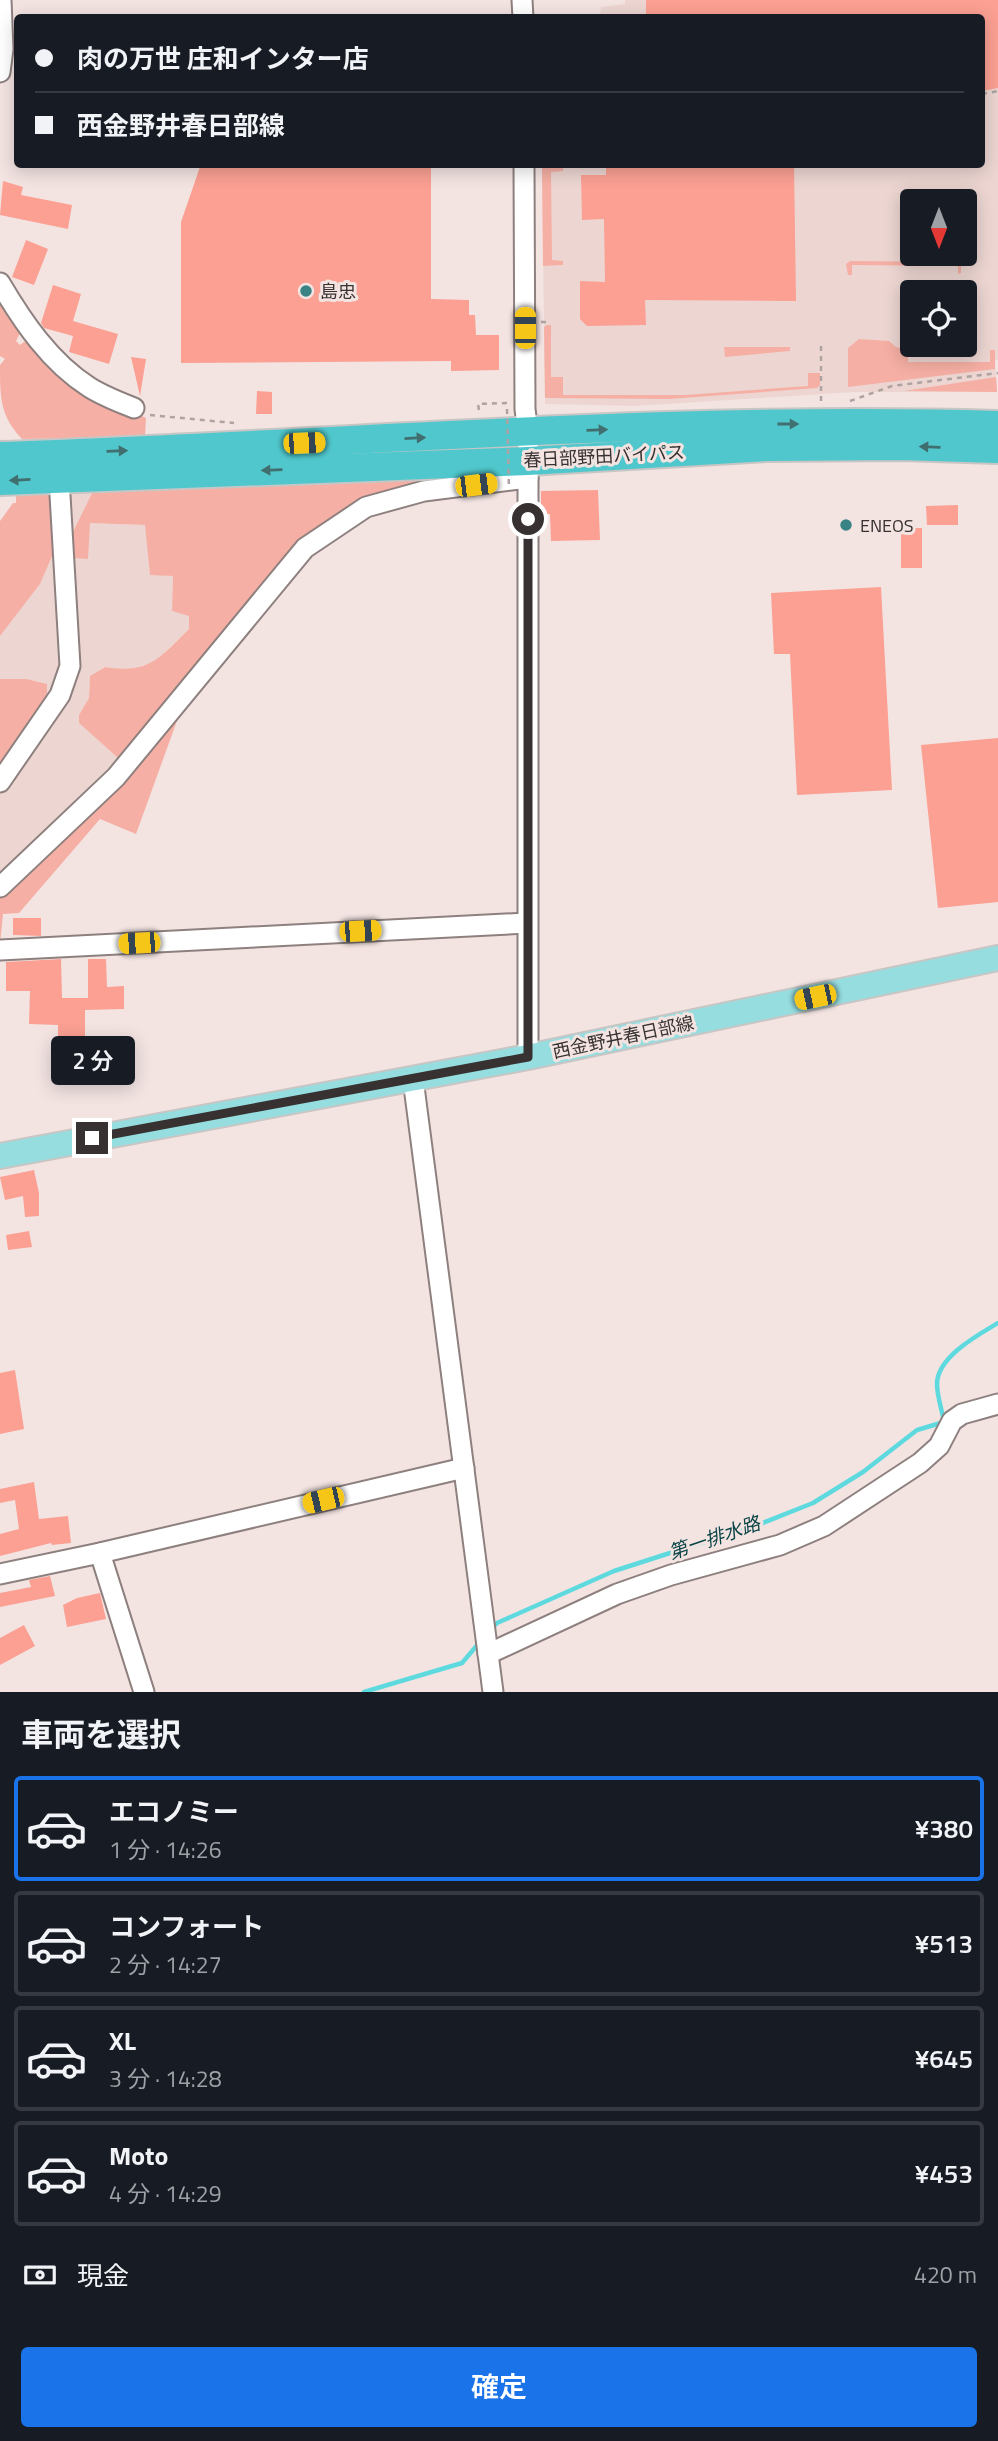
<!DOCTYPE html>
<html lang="ja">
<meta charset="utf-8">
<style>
:root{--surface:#171b24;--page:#20242c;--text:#f1f3f6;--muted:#9ea1a6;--line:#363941;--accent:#1a73e8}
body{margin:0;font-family:"Titillium Web","Noto Sans JP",sans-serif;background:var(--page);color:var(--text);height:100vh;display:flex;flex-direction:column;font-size:26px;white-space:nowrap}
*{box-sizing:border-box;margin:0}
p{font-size:23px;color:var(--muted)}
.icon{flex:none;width:38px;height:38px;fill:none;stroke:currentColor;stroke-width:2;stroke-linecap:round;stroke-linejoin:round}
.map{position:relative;height:1692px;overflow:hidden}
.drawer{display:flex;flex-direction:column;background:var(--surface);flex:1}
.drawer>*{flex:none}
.hud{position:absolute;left:14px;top:14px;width:971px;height:154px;border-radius:7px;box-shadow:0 4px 18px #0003;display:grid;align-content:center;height:154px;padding:0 21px;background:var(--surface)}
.needle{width:46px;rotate:180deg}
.controls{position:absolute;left:900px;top:189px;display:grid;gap:14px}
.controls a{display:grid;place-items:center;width:77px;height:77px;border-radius:7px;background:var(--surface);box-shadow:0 4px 18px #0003;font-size:35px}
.end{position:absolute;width:32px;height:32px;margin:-16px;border:9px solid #373231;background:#fff;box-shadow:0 0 0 4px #fff}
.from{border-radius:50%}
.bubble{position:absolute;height:49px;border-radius:7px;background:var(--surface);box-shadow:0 4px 18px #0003;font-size:23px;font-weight:600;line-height:49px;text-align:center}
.car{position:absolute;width:21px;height:42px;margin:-21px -10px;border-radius:9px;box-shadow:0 0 5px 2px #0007;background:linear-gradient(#f5c518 24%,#345 0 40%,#f5c518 0 76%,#345 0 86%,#f5c518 0)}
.hud b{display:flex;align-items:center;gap:24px;height:66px;font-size:26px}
.hud b+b{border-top:2px solid var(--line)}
.hud i{width:18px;height:18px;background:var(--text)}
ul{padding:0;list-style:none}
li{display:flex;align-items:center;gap:21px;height:105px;margin:0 14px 10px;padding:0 7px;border:4px solid var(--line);border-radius:7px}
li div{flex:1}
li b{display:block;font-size:26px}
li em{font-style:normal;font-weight:600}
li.on{border-color:var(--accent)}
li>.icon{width:63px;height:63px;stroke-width:1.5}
h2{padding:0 21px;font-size:32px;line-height:84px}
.pay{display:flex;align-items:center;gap:18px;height:77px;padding:0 21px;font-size:26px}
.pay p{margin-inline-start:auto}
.action{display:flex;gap:14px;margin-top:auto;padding:14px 21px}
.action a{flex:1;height:80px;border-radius:7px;background:var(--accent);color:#fff;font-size:28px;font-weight:600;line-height:80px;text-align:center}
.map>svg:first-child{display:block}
.built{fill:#edd6d2;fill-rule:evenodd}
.green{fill:#f6afa4}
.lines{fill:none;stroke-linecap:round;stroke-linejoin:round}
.stream{stroke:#5edadf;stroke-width:4.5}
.building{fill:#fba093}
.minor-casing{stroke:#8d807e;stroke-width:23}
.major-casing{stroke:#c7c6c5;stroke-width:28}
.highway-casing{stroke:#c7c6c5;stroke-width:32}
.path{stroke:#aea3a1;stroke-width:2.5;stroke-dasharray:5 5;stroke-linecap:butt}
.minor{stroke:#fff;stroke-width:19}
.major{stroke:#96dde0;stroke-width:24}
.highway{stroke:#50c7cc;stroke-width:28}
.path-bridge{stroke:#aea3a1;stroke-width:2.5;stroke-dasharray:5 5;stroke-linecap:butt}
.oneway{fill:#416e6f}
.route{stroke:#373231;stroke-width:9}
.poi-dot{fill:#3a8385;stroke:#f3e4e2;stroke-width:2.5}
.labels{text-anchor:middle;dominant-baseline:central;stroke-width:6;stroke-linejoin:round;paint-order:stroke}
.poi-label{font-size:18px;fill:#373231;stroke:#f3e4e2;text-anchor:start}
.street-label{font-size:18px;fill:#373231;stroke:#f3e4e2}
.water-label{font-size:19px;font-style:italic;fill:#094446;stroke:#f3e4e2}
</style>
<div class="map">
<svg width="998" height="1692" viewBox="0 0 998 1692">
<rect width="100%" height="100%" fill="#f3e4e2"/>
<!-- built -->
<g class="built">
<path d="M625,0H998V360H995L997,392H854L635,406L545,404L542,165L982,164V18L600,17L601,7L625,4ZM912,201H964V254H912ZM912,292H964V345H912Z"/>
<path d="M93,491L71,536L89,523L146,525L150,574L173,576L172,611L189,615V629L154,662L128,670L104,667L90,676L89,698L79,715V723L118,758L0,882V765L6,758L26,679H0V636L40,584L51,493Z"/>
</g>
<!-- green -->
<g class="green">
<path d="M542,168H563V171L551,172L552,260L563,261V265L543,266Z"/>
<path d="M850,261L958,262L961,264V273L958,274V266L852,265V275H848L846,264Z"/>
<path d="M0,285L22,329L16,341L20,345L24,342L33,341L121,406L146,418L145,437L22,439C0,416 0,397 0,365L5,359L0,356Z"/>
<path d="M547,325H551V377H563V395H685L808,386V373H820V385L817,388L669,399L545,398L544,327Z"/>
<path d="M859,339L889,341L896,347L908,350V362H990V350H995V369L848,387V348Z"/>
<path d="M724,347H790V351L725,357Z"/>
<path d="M996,377L997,392L904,391Z"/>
<path d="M500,474L375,507L273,578L118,758L79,723V715L89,698L90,676L105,667C150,674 159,658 189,629V616L172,611L173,576L150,575L145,525L90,523L88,559L73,558L71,536L93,491Z"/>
<path d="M51,493L53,554L40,584L0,636V521L13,503H16V494Z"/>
<path d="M0,679H26L47,684V694L0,765Z"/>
<path d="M182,707L136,834L100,819L19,913L3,914L0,945V895Z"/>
</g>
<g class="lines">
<!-- stream -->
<g class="stream">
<path d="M492,1628L497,1623L614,1571L760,1524L813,1503L863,1472L917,1430L944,1422C942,1410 937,1396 937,1384C937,1357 978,1335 998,1323"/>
<path d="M364,1692L462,1663L479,1643"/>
</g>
</g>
<!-- building -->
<g class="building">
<path d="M646,0H998V88L982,91V18H646Z"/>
<path d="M201,164H431V299L469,300V315H475L476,335H499V370L451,371V361L181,363V222Z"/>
<path d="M606,164H794L796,301L645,300L646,325L587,326L580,319V281L605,282L604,219L582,220L581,175H606Z"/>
<path d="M3,181L23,187L21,195L72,205L68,229L0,215Z"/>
<path d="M26,240L48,249L34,285L12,277Z"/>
<path d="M53,285L81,294L73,321L118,334L109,364L69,352L73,336L44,328L41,323Z"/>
<path d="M131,357L146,359L140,396Z"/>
<path d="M257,391L272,392V414H256Z"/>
<path d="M598,490L600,540L551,541L550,514H541V491Z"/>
<path d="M958,505V525H927L926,506Z"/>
<rect x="901" y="528" width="21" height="40"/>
<path d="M881,587L892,790L797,795L790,654H774L771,593Z"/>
<path d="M998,738V902L938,908L921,745Z"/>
<path d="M13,918H41V936L13,935Z"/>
<path d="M61,959L62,998H88V959H106L107,987L124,986V1009L85,1010V1084H58V1025L29,1024L30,991H6V962Z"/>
<path d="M34,1170L39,1193V1216L25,1217L23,1196L5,1200L0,1177Z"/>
<path d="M29,1231L32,1247L8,1250L6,1235Z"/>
<path d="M15,1370L24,1429L0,1434V1373Z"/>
<path d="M34,1482L39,1519L68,1516L71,1543L52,1545L51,1543L0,1556V1534L19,1529L15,1500L0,1503V1489Z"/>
<path d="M50,1576L55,1596L0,1607V1593L31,1587L29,1580Z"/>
<path d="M100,1593L106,1619L67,1627L63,1605L77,1598Z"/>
<path d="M24,1625L35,1646L0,1665V1638Z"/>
</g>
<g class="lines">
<defs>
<g id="minor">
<path d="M522,0L523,18"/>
<path d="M0,72L3,49L1,0"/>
<path d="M524,164L525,409L528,433V1057"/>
<path d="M0,283C23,322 50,362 89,387C103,396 119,402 134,408"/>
<path d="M0,782L60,695L70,666L59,478"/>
<path d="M0,887L116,777L305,548L366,507L424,491L528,478"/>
<path d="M0,950L527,923"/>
<path d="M413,1079L493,1692"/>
<path d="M100,1553L144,1692"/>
<path d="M0,1574L100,1553L464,1468"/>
<path d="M488,1654L617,1594L671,1575L780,1545L824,1526L920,1463L939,1446L952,1421L962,1414L998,1404"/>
</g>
<path id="major" d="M0,1156L528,1057L998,958"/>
<g id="highway">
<path d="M0,456C332,445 665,415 998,425"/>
<path d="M0,481L528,461L766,447L901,446L998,449"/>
</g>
</defs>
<!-- minor casing -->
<use href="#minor" class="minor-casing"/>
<!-- major casing -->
<use href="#major" class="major-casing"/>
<!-- highway casing -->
<use href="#highway" class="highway-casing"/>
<!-- path -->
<g class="path">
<path d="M982,94L998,91"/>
<path d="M899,166L900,164"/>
<path d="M541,322H551"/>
<path d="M821,401V346L824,343"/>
<path d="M850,401L892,386L998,373"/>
<path d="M479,410L478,404L507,403"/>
<path d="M150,415L234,423"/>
</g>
<!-- minor -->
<use href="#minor" class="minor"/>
<!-- major -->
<use href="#major" class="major"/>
<!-- highway -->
<use href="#highway" class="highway"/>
<!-- path-bridge -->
<path class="path-bridge" d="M507,409L509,489"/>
</g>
<!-- one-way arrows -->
<defs><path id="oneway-solid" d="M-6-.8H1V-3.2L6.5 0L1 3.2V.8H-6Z" transform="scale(1.75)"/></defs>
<g class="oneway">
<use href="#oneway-solid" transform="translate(788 424)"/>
<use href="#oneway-solid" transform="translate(597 430) rotate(-2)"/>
<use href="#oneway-solid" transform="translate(415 438) rotate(-3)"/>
<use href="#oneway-solid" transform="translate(930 447) rotate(-178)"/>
<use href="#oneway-solid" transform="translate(117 451) rotate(-2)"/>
<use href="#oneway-solid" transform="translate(272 470) rotate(178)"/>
<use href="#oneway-solid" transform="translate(20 480) rotate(177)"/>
</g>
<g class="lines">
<!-- route -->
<path class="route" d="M92,1138L528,1057V519"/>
</g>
<!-- markers -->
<g class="poi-dot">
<circle cx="306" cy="291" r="7"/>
<circle cx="846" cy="525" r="7"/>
</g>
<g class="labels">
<!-- poi labels -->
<g class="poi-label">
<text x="320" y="291">島忠</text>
<text x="860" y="525">ENEOS</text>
</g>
<!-- street labels -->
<g class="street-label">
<text transform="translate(604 456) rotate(-3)">春日部野田バイパス</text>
<text transform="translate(623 1037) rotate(-12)">西金野井春日部線</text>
</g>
<!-- water labels -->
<g class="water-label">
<text transform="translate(714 1537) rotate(-19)">第一排水路</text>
</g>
</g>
</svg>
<div class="controls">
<a><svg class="needle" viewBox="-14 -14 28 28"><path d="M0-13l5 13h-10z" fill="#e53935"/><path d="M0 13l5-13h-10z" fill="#9ea1a6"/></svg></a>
<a><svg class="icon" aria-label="locate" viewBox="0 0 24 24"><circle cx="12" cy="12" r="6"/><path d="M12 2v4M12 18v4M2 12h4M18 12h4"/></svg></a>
</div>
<i class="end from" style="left:528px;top:519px"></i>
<i class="end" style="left:92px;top:1138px"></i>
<div class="bubble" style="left:51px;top:1036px;width:84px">2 分</div>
<i class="car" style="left:525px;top:328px;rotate:0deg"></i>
<i class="car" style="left:304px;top:443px;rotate:88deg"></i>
<i class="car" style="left:476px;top:485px;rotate:83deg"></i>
<i class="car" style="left:360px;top:931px;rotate:87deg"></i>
<i class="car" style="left:139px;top:943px;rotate:267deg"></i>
<i class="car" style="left:815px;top:997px;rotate:258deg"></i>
<i class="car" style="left:323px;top:1500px;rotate:257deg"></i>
<div class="hud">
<b><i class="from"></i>肉の万世 庄和インター店</b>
<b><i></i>西金野井春日部線</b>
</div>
</div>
<section class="drawer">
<h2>車両を選択</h2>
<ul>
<li class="on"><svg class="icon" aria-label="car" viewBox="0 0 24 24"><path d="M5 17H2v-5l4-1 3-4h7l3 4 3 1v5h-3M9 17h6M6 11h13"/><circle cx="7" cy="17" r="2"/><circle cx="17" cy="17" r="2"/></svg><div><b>エコノミー</b><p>1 分 · 14:26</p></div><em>¥380</em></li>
<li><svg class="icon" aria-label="car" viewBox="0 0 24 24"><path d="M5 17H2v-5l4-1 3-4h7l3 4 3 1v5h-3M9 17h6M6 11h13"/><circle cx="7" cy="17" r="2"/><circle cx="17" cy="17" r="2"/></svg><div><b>コンフォート</b><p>2 分 · 14:27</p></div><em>¥513</em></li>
<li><svg class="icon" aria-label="car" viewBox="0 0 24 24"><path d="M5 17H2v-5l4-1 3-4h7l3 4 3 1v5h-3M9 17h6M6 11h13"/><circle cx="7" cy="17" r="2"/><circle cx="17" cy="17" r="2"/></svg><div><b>XL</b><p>3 分 · 14:28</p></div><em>¥645</em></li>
<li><svg class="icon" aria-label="car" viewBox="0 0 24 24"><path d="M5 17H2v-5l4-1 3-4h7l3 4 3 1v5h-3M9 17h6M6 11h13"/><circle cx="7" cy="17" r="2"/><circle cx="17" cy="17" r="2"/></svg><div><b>Moto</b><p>4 分 · 14:29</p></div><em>¥453</em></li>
</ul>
<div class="pay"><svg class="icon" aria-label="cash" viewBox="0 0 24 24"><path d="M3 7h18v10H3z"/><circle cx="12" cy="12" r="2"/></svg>現金<p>420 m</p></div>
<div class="action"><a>確定</a></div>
</section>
